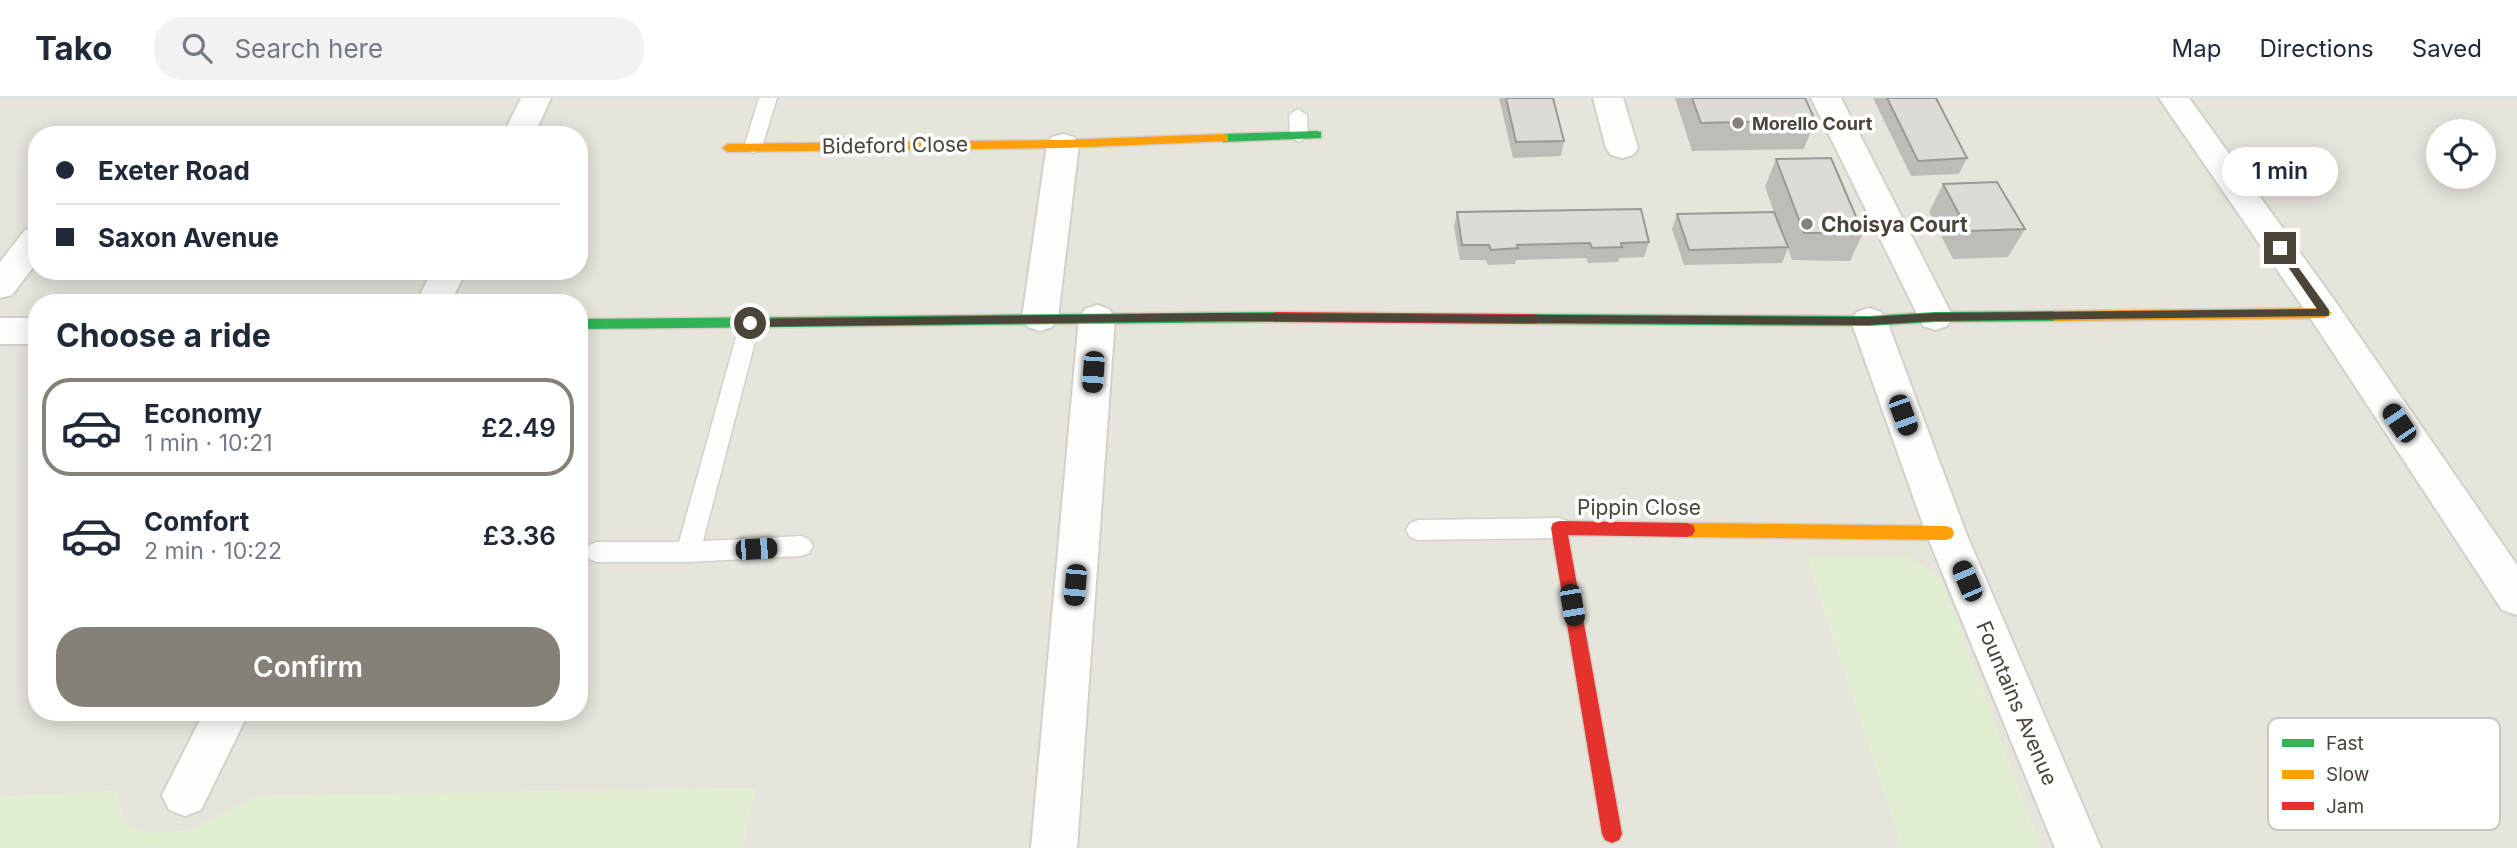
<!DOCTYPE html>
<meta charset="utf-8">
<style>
:root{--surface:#fff;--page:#f2f2f3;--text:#1f2937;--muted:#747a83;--line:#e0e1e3;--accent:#868178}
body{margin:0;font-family:Inter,sans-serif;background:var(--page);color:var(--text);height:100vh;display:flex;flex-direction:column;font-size:26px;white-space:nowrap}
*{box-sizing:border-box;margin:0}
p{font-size:23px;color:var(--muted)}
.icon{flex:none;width:38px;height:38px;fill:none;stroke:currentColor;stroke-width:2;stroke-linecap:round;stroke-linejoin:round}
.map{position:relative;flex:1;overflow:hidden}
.drawer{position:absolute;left:28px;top:196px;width:560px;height:427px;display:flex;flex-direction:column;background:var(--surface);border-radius:28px;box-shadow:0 4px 18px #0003}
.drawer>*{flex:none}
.top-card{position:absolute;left:28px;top:28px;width:560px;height:154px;border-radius:28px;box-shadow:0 4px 18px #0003;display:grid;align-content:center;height:154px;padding:0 28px;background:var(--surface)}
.fabs{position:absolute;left:2426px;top:21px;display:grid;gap:14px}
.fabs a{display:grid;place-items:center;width:70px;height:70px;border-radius:50%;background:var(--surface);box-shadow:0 4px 18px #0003;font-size:35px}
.end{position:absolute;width:32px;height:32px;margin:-16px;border:9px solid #4b4439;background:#fff;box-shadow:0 0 0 4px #fff}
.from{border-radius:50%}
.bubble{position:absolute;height:49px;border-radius:24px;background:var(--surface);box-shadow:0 4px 18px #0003;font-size:23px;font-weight:600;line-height:49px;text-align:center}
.car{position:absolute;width:21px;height:42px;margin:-21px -10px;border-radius:9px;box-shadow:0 0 5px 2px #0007;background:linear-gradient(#222 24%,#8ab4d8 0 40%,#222 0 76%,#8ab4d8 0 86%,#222 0)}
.top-card b{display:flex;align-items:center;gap:24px;height:66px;font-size:26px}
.top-card b+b{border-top:2px solid var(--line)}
.top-card i{width:18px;height:18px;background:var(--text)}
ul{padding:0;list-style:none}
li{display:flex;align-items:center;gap:21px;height:98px;margin:0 14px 10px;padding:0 14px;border:4px solid transparent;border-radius:28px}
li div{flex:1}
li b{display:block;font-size:26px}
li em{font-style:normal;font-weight:600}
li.selected{border-color:var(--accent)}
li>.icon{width:63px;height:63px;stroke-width:1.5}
h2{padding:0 28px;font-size:32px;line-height:84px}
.cta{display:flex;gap:14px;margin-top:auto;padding:14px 28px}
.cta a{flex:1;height:80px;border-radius:28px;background:var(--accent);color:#fff;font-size:28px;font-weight:600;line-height:80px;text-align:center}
header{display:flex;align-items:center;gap:42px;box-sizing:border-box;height:98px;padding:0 35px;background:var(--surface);border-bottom:2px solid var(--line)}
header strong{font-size:33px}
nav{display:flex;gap:38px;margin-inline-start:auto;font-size:24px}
.search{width:490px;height:63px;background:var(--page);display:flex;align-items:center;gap:18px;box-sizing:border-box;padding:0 24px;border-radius:28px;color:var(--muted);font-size:26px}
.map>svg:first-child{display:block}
.residential{fill:#e7e4dc;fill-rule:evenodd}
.green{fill:#e1eecf}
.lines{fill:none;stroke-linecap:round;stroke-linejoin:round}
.lane-casing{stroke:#d2d0cb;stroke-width:3}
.street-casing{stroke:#d2d0cb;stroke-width:4}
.fast-casing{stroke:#d3cfc5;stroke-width:3}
.slow-casing{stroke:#d3cfc5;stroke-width:3}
.jam-casing{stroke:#d3cfc5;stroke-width:3}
.lane{fill:#fdfdfc;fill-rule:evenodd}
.street{fill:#fdfdfc;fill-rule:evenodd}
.fast{fill:#30b455;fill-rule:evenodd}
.slow{fill:#ff9f0a;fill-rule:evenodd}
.jam{fill:#e5322d;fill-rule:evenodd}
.wall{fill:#bfbcb8}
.building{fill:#dedbd6;stroke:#9b9996;stroke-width:2}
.route{fill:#4b4439}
.poi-dot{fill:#868178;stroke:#fff;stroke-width:2.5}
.labels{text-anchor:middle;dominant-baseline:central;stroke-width:7;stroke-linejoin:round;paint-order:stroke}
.far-poi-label{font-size:18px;font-weight:bold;fill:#4b4439;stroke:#fff;text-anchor:start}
.street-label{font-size:21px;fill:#4b4439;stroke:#fff}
.poi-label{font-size:21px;font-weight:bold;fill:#4b4439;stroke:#fff;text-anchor:start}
.key{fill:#fff;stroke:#c9c7c4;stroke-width:2}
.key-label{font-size:19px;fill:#4b4439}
</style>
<header>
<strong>Tako</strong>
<div class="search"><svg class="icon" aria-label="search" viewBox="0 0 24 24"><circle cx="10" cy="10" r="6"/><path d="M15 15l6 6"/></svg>Search here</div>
<nav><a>Map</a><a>Directions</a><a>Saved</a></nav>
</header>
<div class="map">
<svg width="2517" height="750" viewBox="0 0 2517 750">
<rect width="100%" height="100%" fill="#f4f2ee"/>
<!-- residential -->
<path class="residential" d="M0,0H2517V750H742L755,690L257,698L190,733L148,735L124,725L115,693L0,699ZM2438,33H2483V79H2438ZM37,37H579V173H37ZM37,205H579V614H37Z"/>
<!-- green -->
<g class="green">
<path d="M1807,459H1910L1941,481L2041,750H1902Z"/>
<path d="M756,690L742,750H0V699L115,693L124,725L148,735L190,733L256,698Z"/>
</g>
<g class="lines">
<defs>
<g id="lane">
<path d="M759,0H777L762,49L753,55L744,49Z"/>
<path d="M1298,11L1307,17L1308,38L1299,44L1290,38L1289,17Z"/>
<path d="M750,218L757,220L760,225L703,443L801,438L809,441L813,448L809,455L801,458L688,464H597L589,461L585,454L589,447L597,444H679L740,225L743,220Z"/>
<path d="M1559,420L1567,423L1571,430L1567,437L1559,440L1418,442L1410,439L1406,432L1410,425L1418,422Z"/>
</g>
<g id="street">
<path d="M521,0H551L534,37H503Z"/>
<path d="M1593,0H1623L1638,50L1633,57L1622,60L1611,57L1606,50Z"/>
<path d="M1811,0H1841L1953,219L1947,228L1935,232L1923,228Z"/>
<path d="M2159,0H2189L2337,206L2517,467V517L2502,512L2313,224Z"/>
<path d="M1063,36L1074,39L1079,46L1058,220L1052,229L1040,233L1028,229L1022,220L1047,46L1052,39Z"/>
<path d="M37,129V164L12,197L0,200V164L25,132Z"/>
<path d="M432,173H466L450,205H416Z"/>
<path d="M1097,207L1109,211L1115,220L1077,750H1031L1079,220L1085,211Z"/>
<path d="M1869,210L1881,214L1887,223L1966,435L2101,750H2055L1926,435L1851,223L1857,214Z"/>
<rect x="0" y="220" width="37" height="26"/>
<path d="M204,614H249L201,712L185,718L169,712L162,697Z"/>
</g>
<g id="fast">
<path d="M1317,33L1321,34V40L1223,44L1217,40L1223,36Z"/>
<path d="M2055,213L2062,218L2055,223L1935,224L1869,228L1536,226L1529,221L1536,216L1869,218L1935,214Z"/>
<path d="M1275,214L1282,219L1275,224L579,231V221Z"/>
</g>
<g id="slow">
<path d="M1223,36L1228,37V43L1063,50L728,54L722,50L728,46L1063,42Z"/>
<path d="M2325,210L2332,215L2325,220L2055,223L2048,218L2055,213Z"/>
<path d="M1687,425L1946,428L1952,430L1954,435L1952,440L1946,442L1687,439L1681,437L1679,432L1681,427Z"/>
</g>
<g id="jam">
<path d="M1275,214L1536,216L1543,221L1536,226L1275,224L1268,219Z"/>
<path d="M1559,423L1687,425L1693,427L1695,432L1693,437L1687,439L1568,437L1622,736L1619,742L1612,745L1605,742L1602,736L1551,430L1553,425Z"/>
</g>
</defs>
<!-- lane casing -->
<use href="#lane" class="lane-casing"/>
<!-- street casing -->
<use href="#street" class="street-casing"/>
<!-- fast casing -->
<use href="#fast" class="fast-casing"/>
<!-- slow casing -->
<use href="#slow" class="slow-casing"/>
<!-- jam casing -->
<use href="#jam" class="jam-casing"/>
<!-- lane -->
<use href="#lane" class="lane"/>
<!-- street -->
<use href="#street" class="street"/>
<!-- fast -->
<use href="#fast" class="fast"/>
<!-- slow -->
<use href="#slow" class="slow"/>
<!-- jam -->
<use href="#jam" class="jam"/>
</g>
<!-- wall -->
<g class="wall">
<path d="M1499,0H1553L1564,43L1561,58L1513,60Z"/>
<path d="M1675,0H1805L1815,22L1804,51L1692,53Z"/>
<path d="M1873,0H1936L1967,60L1959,76L1911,78Z"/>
<path d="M1776,61L1863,135L1850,163L1792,162L1788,150L1782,165L1684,167L1672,131L1677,116L1778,125L1765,89Z"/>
<path d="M1943,86L2025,131L2008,159L1953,161L1929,114Z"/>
<path d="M1457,114L1649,144L1644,159L1619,160L1618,164L1588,165L1586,160L1516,162L1515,166L1488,167L1486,162H1460L1454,129Z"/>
</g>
<!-- building -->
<g class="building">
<path d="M1506,0H1553L1564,43L1516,44Z"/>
<path d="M1692,0H1805L1815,22L1701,25Z"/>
<path d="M1887,0H1936L1967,60L1918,63Z"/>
<path d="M1831,60L1863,135H1804L1776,61Z"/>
<path d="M1997,84L2025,131L1968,133L1943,86Z"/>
<path d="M1641,111L1649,144L1621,145L1622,149L1592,150L1590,145L1517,147L1518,150L1491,152L1489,147H1462L1457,114Z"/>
<path d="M1774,114L1788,149L1689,152L1677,116Z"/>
</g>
<!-- route -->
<path class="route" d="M2280,147L2283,148L2329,212V218L1935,223L1869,227L1222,223L750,229L745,225L750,221L1222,215L1869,219L1935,215L2317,211L2275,150Z"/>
<!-- markers -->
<g class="poi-dot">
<circle cx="1738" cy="25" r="7"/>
<circle cx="1807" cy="126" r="7"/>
</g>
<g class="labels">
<!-- far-poi labels -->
<g class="far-poi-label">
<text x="1752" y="25">Morello Court</text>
</g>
<!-- street labels -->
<g class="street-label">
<text transform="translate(895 47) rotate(-1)">Bideford Close</text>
<text x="1639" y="409">Pippin Close</text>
<text transform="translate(2017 605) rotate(67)">Fountains Avenue</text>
</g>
<!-- poi labels -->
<g class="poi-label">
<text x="1821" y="126">Choisya Court</text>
</g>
</g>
<!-- legend -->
<rect x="2268" y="620" width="232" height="112" rx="10" class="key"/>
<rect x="2282" y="641" width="32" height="8" fill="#30b455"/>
<rect x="2282" y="672" width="32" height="9" fill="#ff9f0a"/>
<rect x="2282" y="704" width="32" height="8" fill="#e5322d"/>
<g class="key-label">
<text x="2326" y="652">Fast</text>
<text x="2326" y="683">Slow</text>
<text x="2326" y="715">Jam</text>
</g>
</svg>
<div class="fabs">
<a><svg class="icon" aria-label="locate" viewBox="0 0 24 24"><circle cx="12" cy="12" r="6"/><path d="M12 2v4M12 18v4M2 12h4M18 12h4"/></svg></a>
</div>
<i class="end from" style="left:750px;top:225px"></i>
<i class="end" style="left:2280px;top:150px"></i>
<div class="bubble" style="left:2222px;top:49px;width:116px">1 min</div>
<i class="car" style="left:1093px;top:274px;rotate:184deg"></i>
<i class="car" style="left:1903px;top:317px;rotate:160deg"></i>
<i class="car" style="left:2399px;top:325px;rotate:326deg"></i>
<i class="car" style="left:756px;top:451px;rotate:87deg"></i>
<i class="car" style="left:1967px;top:483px;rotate:337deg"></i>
<i class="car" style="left:1075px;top:487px;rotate:185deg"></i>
<i class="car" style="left:1572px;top:507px;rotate:170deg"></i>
<div class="top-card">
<b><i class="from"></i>Exeter Road</b>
<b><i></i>Saxon Avenue</b>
</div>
<section class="drawer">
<h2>Choose a ride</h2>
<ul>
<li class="selected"><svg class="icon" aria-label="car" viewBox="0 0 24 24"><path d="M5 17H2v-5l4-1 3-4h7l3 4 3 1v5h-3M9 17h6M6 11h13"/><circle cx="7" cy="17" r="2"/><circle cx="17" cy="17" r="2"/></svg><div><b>Economy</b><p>1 min · 10:21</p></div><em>£2.49</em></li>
<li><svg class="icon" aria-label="car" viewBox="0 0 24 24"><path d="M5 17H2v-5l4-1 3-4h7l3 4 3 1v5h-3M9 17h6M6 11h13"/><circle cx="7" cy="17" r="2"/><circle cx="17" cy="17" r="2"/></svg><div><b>Comfort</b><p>2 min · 10:22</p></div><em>£3.36</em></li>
</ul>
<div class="cta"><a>Confirm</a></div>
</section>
</div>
